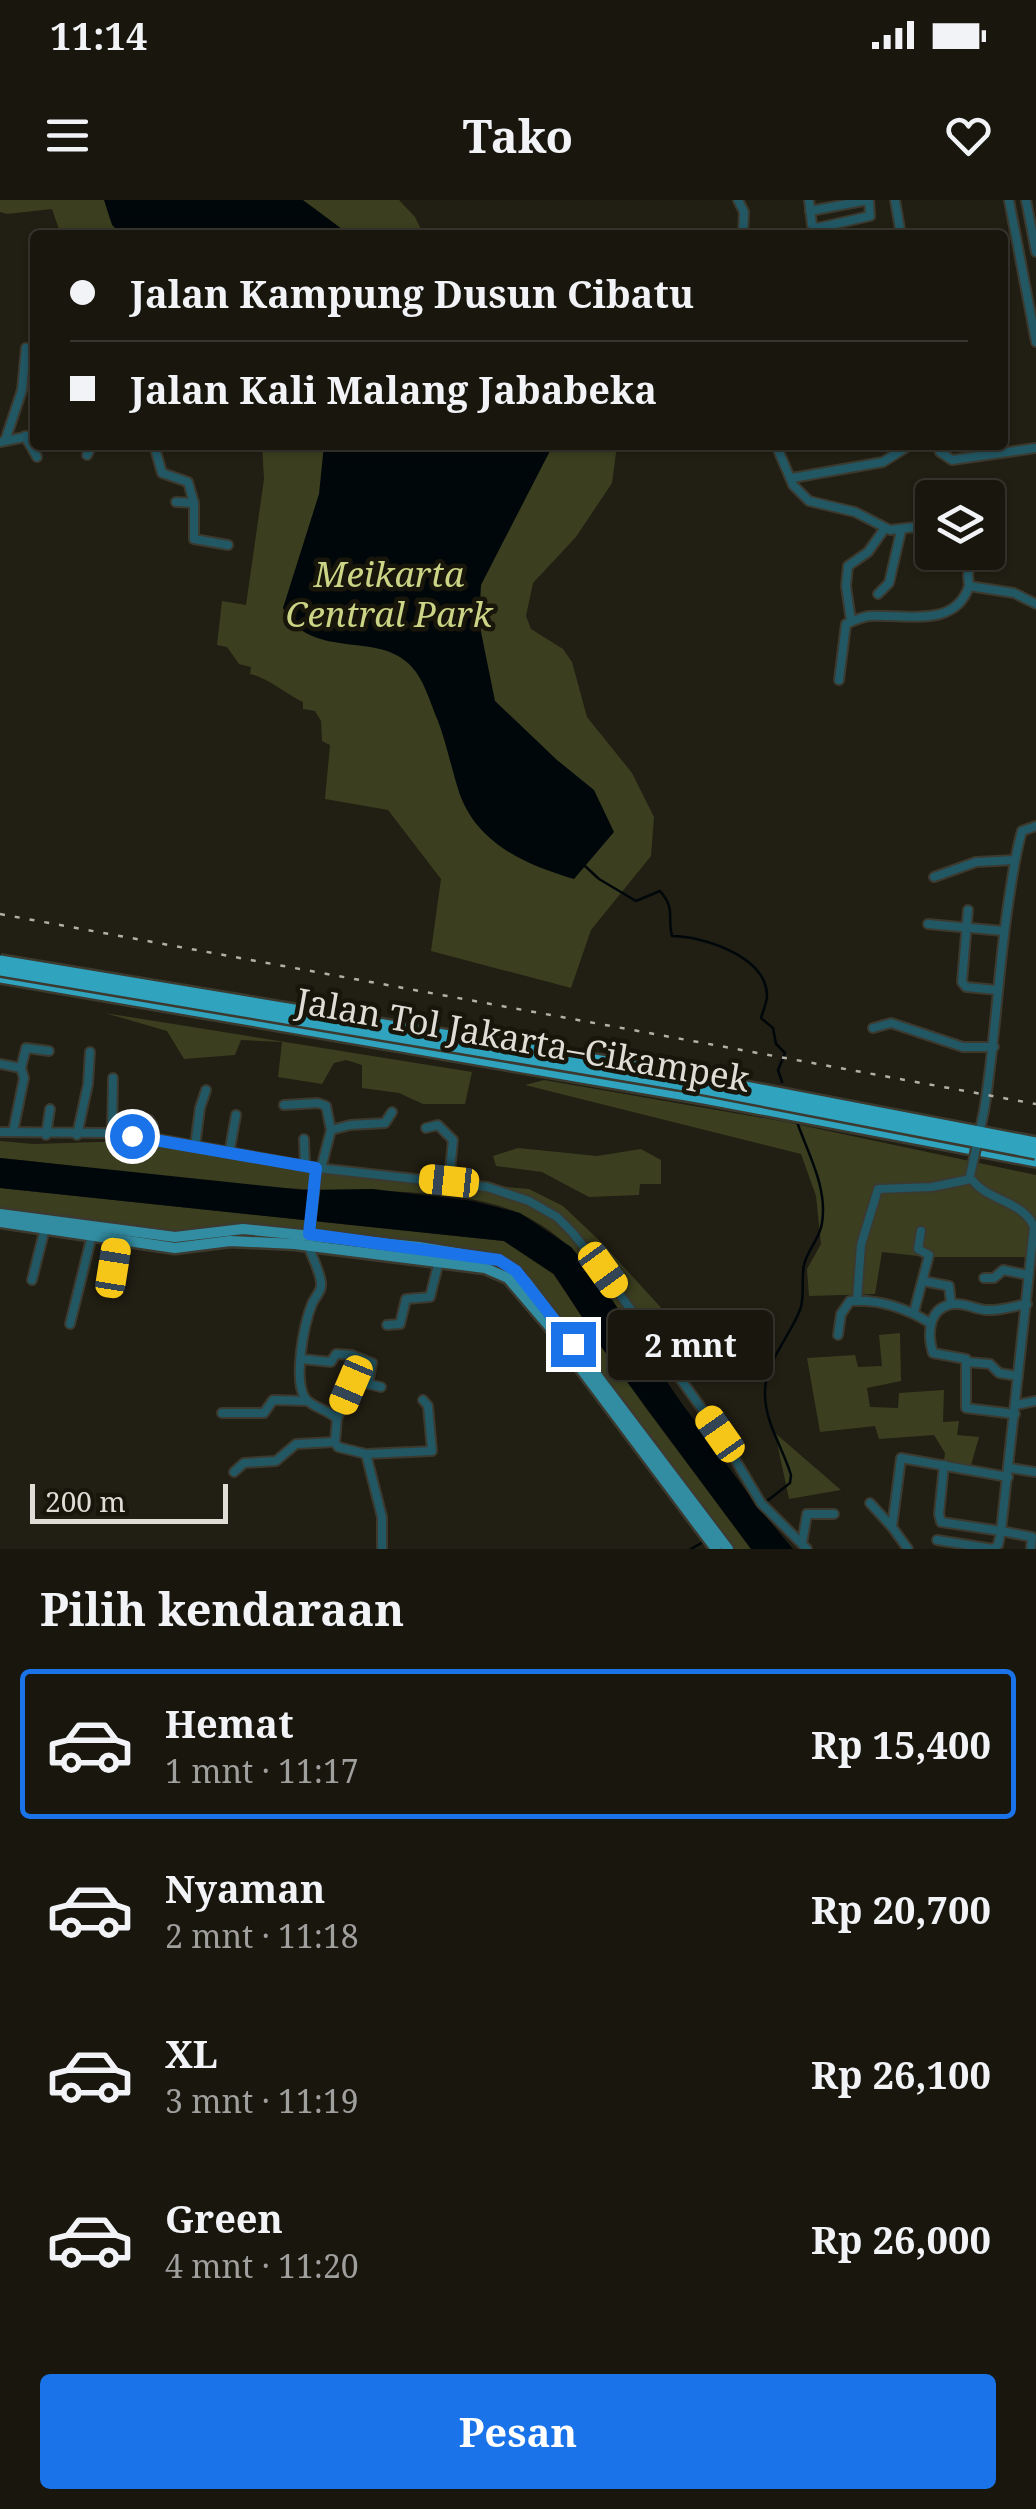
<!DOCTYPE html>
<html lang="id">
<meta charset="utf-8">
<style>
:root{--surface:#19160e;--page:#221f17;--text:#f1f3f6;--muted:#9f9f9e;--line:#37352e;--accent:#1a73e8}
body{margin:0;font-family:"Noto Serif",serif;background:var(--page);color:var(--text);height:100vh;display:flex;flex-direction:column;font-size:38px;white-space:nowrap}
*{box-sizing:border-box;margin:0}
p{font-size:32px;color:var(--muted)}
.icon{flex:none;width:55px;height:55px;fill:none;stroke:currentColor;stroke-width:2;stroke-linecap:round;stroke-linejoin:round}
.map{position:relative;height:1349px;overflow:hidden}
.sheet{display:flex;flex-direction:column;background:var(--surface);flex:1}
.sheet>*{flex:none}
.top-card{position:absolute;left:30px;top:30px;width:978px;height:220px;border-radius:10px;box-shadow:0 2px 8px #0004,0 0 0 2px var(--line);display:grid;align-content:center;height:220px;padding:0 40px;background:var(--surface)}
.buttons{position:absolute;left:915px;top:280px;display:grid;gap:20px}
.buttons a{display:grid;place-items:center;width:90px;height:90px;border-radius:10px;background:var(--surface);box-shadow:0 2px 8px #0004,0 0 0 2px var(--line);font-size:50px}
.scale{position:absolute;left:30px;bottom:25px;width:198px;box-sizing:border-box;padding-left:10px;border:5px solid #dfddd6;border-top:0;font-size:28px;line-height:35px;white-space:nowrap;color:#dfddd6;-webkit-text-stroke:8px #18150a;paint-order:stroke}
.end{position:absolute;width:45px;height:45px;margin:-22px;border:12px solid #1a73e8;background:#fff;box-shadow:0 0 0 5px #fff}
.from{border-radius:50%}
.bubble{position:absolute;height:70px;border-radius:10px;background:var(--surface);box-shadow:0 2px 8px #0004,0 0 0 2px var(--line);font-size:32px;font-weight:700;line-height:70px;text-align:center}
.car{position:absolute;width:30px;height:60px;margin:-30px -15px;border-radius:12px;box-shadow:0 0 8px 2px #0007;background:linear-gradient(#f5c518 24%,#345 0 40%,#f5c518 0 76%,#345 0 86%,#f5c518 0)}
.top-card b{display:flex;align-items:center;gap:35px;height:95px;font-size:38px}
.top-card b+b{border-top:2px solid var(--line)}
.top-card i{width:25px;height:25px;background:var(--text)}
ul{padding:0;list-style:none}
li{display:flex;align-items:center;gap:30px;height:150px;margin:0 20px 15px;padding:0 20px;border:5px solid transparent;border-radius:10px}
li div{flex:1}
li b{display:block;font-size:38px}
li em{font-style:normal;font-weight:700}
li.on{border-color:var(--accent)}
li>.icon{width:90px;height:90px;stroke-width:1.5}
h2{padding:0 40px;font-size:45px;line-height:120px}
.primary-button{display:flex;gap:20px;margin-top:auto;padding:20px 40px}
.primary-button a{flex:1;height:115px;border-radius:10px;background:var(--accent);color:#fff;font-size:40px;font-weight:700;line-height:115px;text-align:center}
.status{display:flex;justify-content:space-between;align-items:center;height:70px;padding:0 50px;background:var(--surface);direction:ltr}
.status svg{height:28px;fill:currentColor}
header{display:flex;justify-content:space-between;align-items:center;height:130px;padding:0 40px;background:var(--surface);font-size:45px;font-weight:700}
.map>svg:first-child{display:block}
.green{fill:#3b3f1f}
.water{fill:#00070b}
.lines{fill:none;stroke-linecap:round;stroke-linejoin:round}
.stream{stroke:#00070b;stroke-width:2.5}
.minor-casing{stroke:#3c392e;stroke-width:12}
.major-casing{stroke:#3c392e;stroke-width:15}
.highway-casing{stroke:#3c392e;stroke-width:16}
.minor{stroke:#225764;stroke-width:8}
.major{stroke:#328da3;stroke-width:10}
.highway{stroke:#30a3be;stroke-width:11}
.rail{stroke:#b2afa7;stroke-width:2.5;stroke-dasharray:5 10;stroke-linecap:butt}
.minor-bridge-casing{stroke:#3c392e;stroke-width:12;stroke-linecap:butt}
.highway-bridge-casing{stroke:#3c392e;stroke-width:16;stroke-linecap:butt}
.minor-bridge{stroke:#225764;stroke-width:8}
.highway-bridge{stroke:#30a3be;stroke-width:11}
.route{stroke:#1a73e8;stroke-width:12}
.labels{text-anchor:middle;dominant-baseline:central;stroke-width:9;stroke-linejoin:round;paint-order:stroke}
.park-label{font-size:35px;font-style:italic;fill:#cad586;stroke:#18150a}
.street-label{font-size:35px;fill:#dfddd6;stroke:#18150a}
</style>
<div class="status"><b>11:14</b><svg viewBox="0 0 49 12"><path d="M0 12V9h3v3zM5 12V6h3v6zM10 12V3h3v9zM15 12V0h3v12zM26 1h20v11H26zM47 4h2v5h-2z"/></svg></div>
<header><svg class="icon" aria-label="menu" viewBox="0 0 24 24"><path d="M4 6h16M4 12h16M4 18h16"/></svg>Tako<svg class="icon" aria-label="heart" viewBox="0 0 24 24"><path d="M12 20l-8-8c-3-5 5-10 8-4 3-6 11-1 8 4z"/></svg></header>
<div class="map">
<svg width="1036" height="1349" viewBox="0 0 1036 1349">
<rect width="100%" height="100%" fill="#211e13"/>
<!-- green -->
<g class="green">
<path d="M0,0H399L415,17L424,35H61L52,9L7,14L0,12Z"/>
<path d="M262,245H617L612,283L576,337L533,383L526,416L531,429L563,449L572,462L587,517L632,573L654,617L651,656L591,730L571,788L431,751L441,679L388,610L325,599L330,545L322,541L321,521L315,511L303,509V502C286,494 267,477 250,474L251,467L239,464L227,447L217,445L222,401L246,405L264,279Z"/>
<path d="M105,813L472,872L465,904H423L399,893L362,888V865L346,860L334,863L322,884L278,877L282,842L241,840L235,855L184,859L167,831Z"/>
<path d="M544,880L786,922L1036,975V1057H927L882,1052L875,1094L809,1096L807,1069L821,1044L816,996L801,954L525,885Z"/>
<path d="M0,941L34,944L131,941L288,968L529,989L563,1006L602,1043L685,1134L648,1158C614,1103 582,1041 519,1013C456,986 368,993 302,989C201,984 100,968 0,958Z"/>
<path d="M518,948L597,956L641,949L661,960V984H640L639,995L589,997L542,972L496,966L493,956Z"/>
<path d="M0,988L504,1041L553,1074L645,1207L751,1349H716L549,1126L498,1071L230,1041L175,1048L0,1022Z"/>
<path d="M900,1133L901,1181L867,1188L870,1207L898,1208L899,1193L944,1190L943,1222L959,1221L957,1235L979,1237L970,1269L943,1268L945,1253L934,1235L879,1239L875,1226L820,1232L807,1158L855,1155L858,1167L882,1166L879,1135Z"/>
<path d="M775,1233L841,1290L789,1299Z"/>
</g>
<!-- water -->
<g class="water">
<path d="M104,0H303L350,35H122L112,25Z"/>
<path d="M324,245H553L481,385L479,422L495,501L557,560L594,590L614,632L574,679C527,665 479,645 460,595C452,571 447,545 438,521C431,505 426,486 416,472C384,426 311,465 283,408L319,294Z"/>
<path d="M0,958L303,990L373,989L473,1001L520,1013L571,1047L598,1079L680,1201L758,1307L793,1349H751L602,1148L554,1074L504,1041L0,988Z"/>
</g>
<g class="lines">
<!-- stream -->
<g class="stream">
<path d="M585,666L599,679L636,701L660,691C676,709 667,717 672,736C702,736 766,756 767,795C767,803 763,811 761,818L773,828L776,844L785,853L778,870L782,882"/>
<path d="M767,1301L790,1283L791,1275C783,1248 765,1223 765,1194C764,1163 789,1138 800,1110C805,1098 801,1078 804,1065C807,1050 820,1039 822,1023C828,987 807,952 796,919"/>
<path d="M691,1349L703,1342"/>
</g>
<defs>
<g id="minor">
<path d="M738,0L744,12L743,35"/>
<path d="M809,0L812,25L817,28L870,16L869,0"/>
<path d="M895,0L901,35"/>
<path d="M1009,0L1036,142"/>
<path d="M1026,0L1036,52"/>
<path d="M810,11L868,0"/>
<path d="M25,236L37,257"/>
<path d="M5,241L35,235"/>
<path d="M0,242L5,241L22,190L26,148"/>
<path d="M154,245L162,273L188,282L194,303L176,302"/>
<path d="M776,245L793,285L809,301L855,312L890,330L932,325"/>
<path d="M937,245L940,252L952,260L1036,248"/>
<path d="M87,255L92,245"/>
<path d="M792,278L883,262L910,245"/>
<path d="M194,303V339L228,345"/>
<path d="M973,352L968,375L969,386L1014,393L1036,404"/>
<path d="M878,394L889,383L901,331"/>
<path d="M851,421L846,386L848,366L868,352L885,328"/>
<path d="M839,480L846,424C853,421 861,417 869,416C902,413 955,430 969,386"/>
<path d="M934,677L976,662L1015,660"/>
<path d="M968,710L962,782L966,787L997,790"/>
<path d="M928,724L1003,731"/>
<path d="M873,828L891,823L963,847H994"/>
<path d="M0,864L21,868"/>
<path d="M284,905L318,903L326,906L331,930L321,968"/>
<path d="M984,911C996,838 998,765 1010,692C1013,672 1016,651 1022,631L1036,626"/>
<path d="M126,917L149,920L153,926L152,938"/>
<path d="M426,928L438,925L453,940L449,981"/>
<path d="M331,930L350,925L385,923L392,912"/>
<path d="M0,932L112,933L152,938L317,968L487,987L529,1001L557,1017L572,1032L603,1071L720,1234L761,1303L807,1349"/>
<path d="M13,932L24,878L21,868L26,848L49,851"/>
<path d="M112,933L113,878"/>
<path d="M46,935L50,909"/>
<path d="M77,935L88,884L90,852"/>
<path d="M304,939L305,966"/>
<path d="M195,946L200,908L206,890"/>
<path d="M229,954L236,915"/>
<path d="M970,976C983,1001 1024,1000 1034,1027L1001,1331L1032,1337L1031,1349"/>
<path d="M309,1034L317,968"/>
<path d="M118,1039L112,1072L121,1074"/>
<path d="M308,1045C312,1057 320,1071 321,1083C322,1092 315,1096 312,1104C304,1124 293,1179 305,1198C312,1208 328,1209 337,1219L335,1242L338,1247L366,1254L382,1317V1349"/>
<path d="M984,1078H994L1003,1070L1028,1075"/>
<path d="M32,1080L45,1028"/>
<path d="M923,1081L949,1086L951,1104"/>
<path d="M857,1101L861,1045L878,989L932,987L971,979"/>
<path d="M914,1112L929,1055L918,1049L921,1031"/>
<path d="M70,1124L92,1035"/>
<path d="M387,1125L400,1124L406,1099L430,1097L440,1057"/>
<path d="M838,1135L841,1114L850,1101C879,1099 906,1108 930,1123"/>
<path d="M301,1159L331,1162L336,1154L352,1155L372,1163L368,1184L381,1187"/>
<path d="M967,1162L990,1164L999,1173L1018,1176"/>
<path d="M1015,1205L1036,1201"/>
<path d="M222,1213H264L273,1200L307,1201"/>
<path d="M1015,1214L966,1208V1159L933,1153C927,1134 928,1105 956,1104C966,1103 976,1110 987,1110C1000,1111 1014,1106 1027,1104"/>
<path d="M337,1219L351,1185"/>
<path d="M366,1254L432,1251L428,1206L423,1200"/>
<path d="M1010,1268L1036,1272"/>
<path d="M234,1272L244,1263L276,1261L296,1244L335,1242"/>
<path d="M870,1303L892,1327"/>
<path d="M937,1340L993,1349L998,1345L1001,1331L941,1322L939,1314L944,1265"/>
<path d="M802,1343L807,1314H834"/>
<path d="M908,1349L892,1327L901,1258L1008,1277"/>
</g>
<g id="major">
<path d="M0,1014L175,1037L243,1029L419,1047L498,1060L516,1071L527,1083L728,1349"/>
<path d="M0,1022L175,1048L230,1041L295,1044L485,1068L508,1078L549,1126L716,1349"/>
</g>
<path id="highway" d="M0,777L704,898L1036,961"/>
</defs>
<!-- minor casing -->
<use href="#minor" class="minor-casing"/>
<!-- major casing -->
<use href="#major" class="major-casing"/>
<!-- highway casing -->
<use href="#highway" class="highway-casing"/>
<!-- minor -->
<use href="#minor" class="minor"/>
<!-- major -->
<use href="#major" class="major"/>
<!-- highway -->
<use href="#highway" class="highway"/>
<!-- rail -->
<path class="rail" d="M0,714L1036,904"/>
<defs>
<path id="minor-bridge" d="M970,976L984,911"/>
<g id="highway-bridge">
<path d="M0,761L678,874L1036,943"/>
<path d="M0,770L679,884L1036,953"/>
</g>
</defs>
<!-- minor-bridge casing -->
<use href="#minor-bridge" class="minor-bridge-casing"/>
<!-- highway-bridge casing -->
<use href="#highway-bridge" class="highway-bridge-casing"/>
<!-- minor-bridge -->
<use href="#minor-bridge" class="minor-bridge"/>
<!-- highway-bridge -->
<use href="#highway-bridge" class="highway-bridge"/>
</g>
<g class="lines">
<!-- route -->
<path class="route" d="M132,936L316,968L309,1034L499,1060L516,1071L573,1144"/>
</g>
<g class="labels">
<!-- park labels -->
<g class="park-label">
<text x="389" y="373">Meikarta<tspan x="389" dy="40">Central Park</tspan></text>
</g>
<!-- street labels -->
<g class="street-label">
<text transform="translate(523 839) rotate(10)">Jalan Tol Jakarta–Cikampek</text>
</g>
</g>
</svg>
<div class="buttons">
<a><svg class="icon" aria-label="layers" viewBox="0 0 24 24"><path d="M12 4l9 5-9 5-9-5zM3 14l9 5 9-5"/></svg></a>
</div>
<div class="scale">200 m</div>
<i class="end from" style="left:132px;top:936px"></i>
<i class="end" style="left:573px;top:1144px"></i>
<div class="bubble" style="left:608px;top:1110px;width:165px">2 mnt</div>
<i class="car" style="left:449px;top:981px;rotate:276deg"></i>
<i class="car" style="left:113px;top:1068px;rotate:9deg"></i>
<i class="car" style="left:603px;top:1070px;rotate:144deg"></i>
<i class="car" style="left:351px;top:1185px;rotate:203deg"></i>
<i class="car" style="left:720px;top:1234px;rotate:325deg"></i>
<div class="top-card">
<b><i class="from"></i>Jalan Kampung Dusun Cibatu</b>
<b><i></i>Jalan Kali Malang Jababeka</b>
</div>
</div>
<section class="sheet">
<h2>Pilih kendaraan</h2>
<ul>
<li class="on"><svg class="icon" aria-label="car" viewBox="0 0 24 24"><path d="M5 17H2v-5l4-1 3-4h7l3 4 3 1v5h-3M9 17h6M6 11h13"/><circle cx="7" cy="17" r="2"/><circle cx="17" cy="17" r="2"/></svg><div><b>Hemat</b><p>1 mnt · 11:17</p></div><em>Rp 15,400</em></li>
<li><svg class="icon" aria-label="car" viewBox="0 0 24 24"><path d="M5 17H2v-5l4-1 3-4h7l3 4 3 1v5h-3M9 17h6M6 11h13"/><circle cx="7" cy="17" r="2"/><circle cx="17" cy="17" r="2"/></svg><div><b>Nyaman</b><p>2 mnt · 11:18</p></div><em>Rp 20,700</em></li>
<li><svg class="icon" aria-label="car" viewBox="0 0 24 24"><path d="M5 17H2v-5l4-1 3-4h7l3 4 3 1v5h-3M9 17h6M6 11h13"/><circle cx="7" cy="17" r="2"/><circle cx="17" cy="17" r="2"/></svg><div><b>XL</b><p>3 mnt · 11:19</p></div><em>Rp 26,100</em></li>
<li><svg class="icon" aria-label="car" viewBox="0 0 24 24"><path d="M5 17H2v-5l4-1 3-4h7l3 4 3 1v5h-3M9 17h6M6 11h13"/><circle cx="7" cy="17" r="2"/><circle cx="17" cy="17" r="2"/></svg><div><b>Green</b><p>4 mnt · 11:20</p></div><em>Rp 26,000</em></li>
</ul>
<div class="primary-button"><a>Pesan</a></div>
</section>
